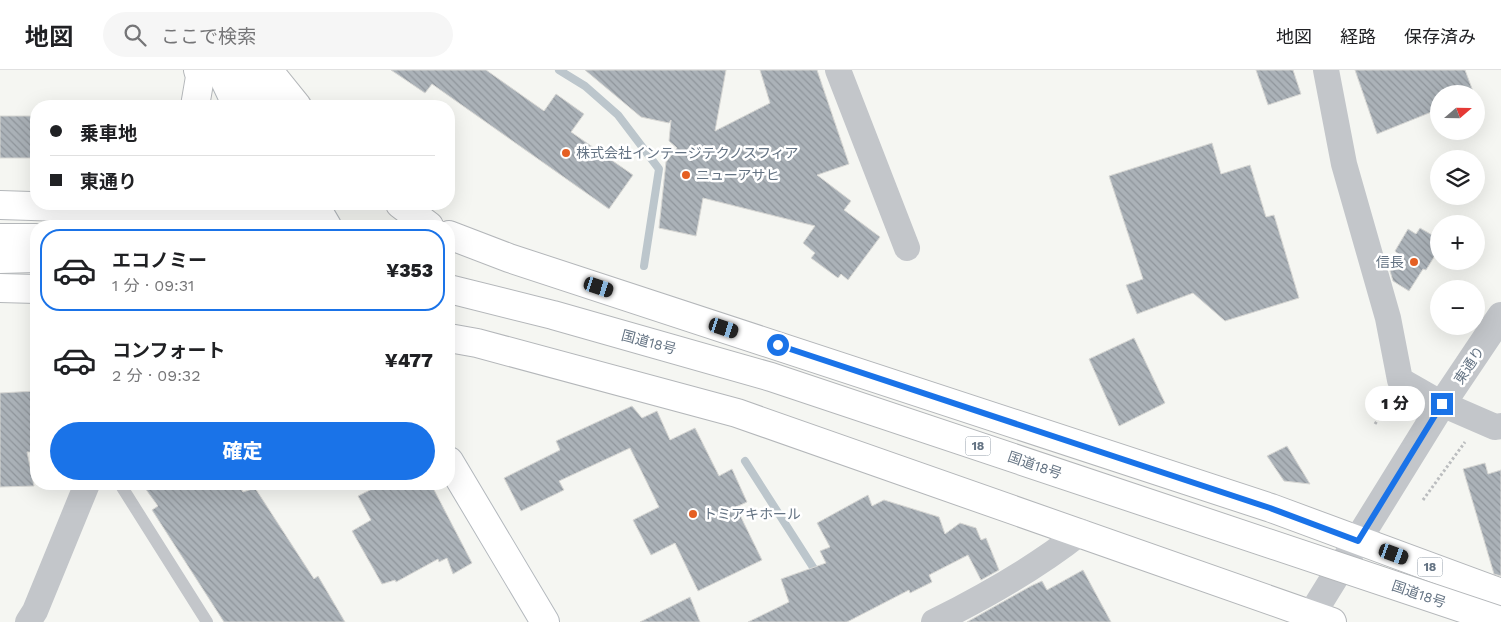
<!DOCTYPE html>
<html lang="ja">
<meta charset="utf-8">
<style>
:root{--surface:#fff;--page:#f6f6f6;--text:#202124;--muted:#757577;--line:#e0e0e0;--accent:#1a73e8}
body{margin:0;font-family:"Work Sans","Noto Sans JP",sans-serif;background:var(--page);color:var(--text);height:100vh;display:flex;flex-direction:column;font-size:19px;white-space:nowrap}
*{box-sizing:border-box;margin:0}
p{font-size:16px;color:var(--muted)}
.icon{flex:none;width:28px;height:28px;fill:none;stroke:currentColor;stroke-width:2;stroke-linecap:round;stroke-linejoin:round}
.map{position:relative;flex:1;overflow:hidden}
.panel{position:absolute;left:30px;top:150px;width:425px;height:270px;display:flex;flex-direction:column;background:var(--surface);border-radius:20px;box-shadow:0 5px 20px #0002}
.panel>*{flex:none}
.banner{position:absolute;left:30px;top:30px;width:425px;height:110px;border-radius:20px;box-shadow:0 5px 20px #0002;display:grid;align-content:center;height:110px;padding:0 20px;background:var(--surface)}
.needle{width:32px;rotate:70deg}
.buttons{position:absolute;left:1430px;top:15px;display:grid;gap:10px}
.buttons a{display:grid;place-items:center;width:55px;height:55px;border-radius:50%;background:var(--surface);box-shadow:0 5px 20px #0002;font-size:25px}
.end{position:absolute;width:22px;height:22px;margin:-11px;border:6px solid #1a73e8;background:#fff;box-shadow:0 0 0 2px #fff}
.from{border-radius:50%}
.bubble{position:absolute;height:35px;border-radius:18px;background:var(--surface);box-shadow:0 5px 20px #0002;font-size:16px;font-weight:800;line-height:35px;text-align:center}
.car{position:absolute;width:15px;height:30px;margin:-15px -8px;border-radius:6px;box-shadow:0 0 4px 1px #0007;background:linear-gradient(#222 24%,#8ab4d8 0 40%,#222 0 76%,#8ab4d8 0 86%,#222 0)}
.banner b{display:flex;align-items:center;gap:18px;height:48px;font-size:19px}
.banner b+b{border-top:1px solid var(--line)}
.banner i{width:12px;height:12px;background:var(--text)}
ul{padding:9px 0 0;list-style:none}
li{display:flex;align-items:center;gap:15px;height:82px;margin:0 10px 8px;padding:0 10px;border:2px solid transparent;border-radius:20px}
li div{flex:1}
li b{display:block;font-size:19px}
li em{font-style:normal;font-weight:800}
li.active{border-color:var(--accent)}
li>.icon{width:45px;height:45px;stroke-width:1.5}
.primary-button{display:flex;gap:10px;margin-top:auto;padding:10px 20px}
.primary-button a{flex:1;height:58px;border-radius:30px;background:var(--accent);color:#fff;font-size:20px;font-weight:800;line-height:58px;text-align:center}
header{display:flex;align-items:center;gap:30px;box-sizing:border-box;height:70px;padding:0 25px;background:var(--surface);border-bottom:1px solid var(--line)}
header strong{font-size:24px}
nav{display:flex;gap:28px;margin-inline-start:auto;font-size:18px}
.search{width:350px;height:45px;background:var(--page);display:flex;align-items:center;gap:12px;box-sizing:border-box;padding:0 18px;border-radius:28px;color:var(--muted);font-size:19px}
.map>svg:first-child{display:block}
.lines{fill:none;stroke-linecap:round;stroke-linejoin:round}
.stream{stroke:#bcc6cc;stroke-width:8}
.building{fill:url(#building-back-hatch);stroke:#d7d7d4}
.secondary-casing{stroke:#b3b8bd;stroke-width:30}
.trunk-casing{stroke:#b4b7ba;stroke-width:30}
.path{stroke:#bbbdbf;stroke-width:3;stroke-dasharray:2.5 2.5;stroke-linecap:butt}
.service{stroke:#c3c6ca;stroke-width:12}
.minor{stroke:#c3c6ca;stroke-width:26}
.tertiary{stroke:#c3c6ca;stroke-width:28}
.secondary{stroke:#fff;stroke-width:28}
.trunk{stroke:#fff;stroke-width:28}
.trunk-bridge-casing{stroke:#b4b7ba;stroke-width:30;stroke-linecap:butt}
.trunk-bridge{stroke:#fff;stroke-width:28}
.route{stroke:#1a73e8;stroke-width:6}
.poi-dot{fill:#e55f22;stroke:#fff;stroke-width:2}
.labels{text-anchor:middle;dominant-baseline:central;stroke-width:5;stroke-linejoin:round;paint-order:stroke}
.shield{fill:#fff;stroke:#929da8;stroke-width:1}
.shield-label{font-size:12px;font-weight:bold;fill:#647383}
.poi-label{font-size:14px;fill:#647383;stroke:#fff;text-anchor:start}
.street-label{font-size:14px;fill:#647383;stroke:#fff}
</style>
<header>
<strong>地図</strong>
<div class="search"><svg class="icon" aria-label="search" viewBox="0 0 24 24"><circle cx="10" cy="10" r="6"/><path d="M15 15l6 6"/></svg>ここで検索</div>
<nav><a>地図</a><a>経路</a><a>保存済み</a></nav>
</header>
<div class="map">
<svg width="1501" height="552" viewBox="0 0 1501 552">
<defs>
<pattern id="building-back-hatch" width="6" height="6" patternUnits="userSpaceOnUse" patternTransform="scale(1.25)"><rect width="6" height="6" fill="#abb2b8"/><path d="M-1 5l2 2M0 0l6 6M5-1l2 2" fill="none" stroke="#8f959b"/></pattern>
</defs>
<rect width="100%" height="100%" fill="#f5f6f2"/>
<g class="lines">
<!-- stream -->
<g class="stream">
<path d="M559,0L585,16L618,45L659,99L644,196"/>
<path d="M745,391L818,505"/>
</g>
</g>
<!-- building -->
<g class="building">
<path d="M391,0H486L544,41L556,24L584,44L571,62L633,105L609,139L432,14L425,23Z"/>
<path d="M585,0H726L715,61L770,33L760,0H817L849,94L817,105L851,131L844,140L880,167L848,210L841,204L838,208L811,188L815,183L803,173L815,156L703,128L696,166L659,158L666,92L677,78L669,71L671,50L669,53L641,47Z"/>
<path d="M1256,0H1293L1301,24L1268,35Z"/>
<path d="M1355,0H1465L1474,24H1439V52L1434,41L1377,64Z"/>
<rect x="0" y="46" width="36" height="42"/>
<path d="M1212,73L1221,104L1250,95L1266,147L1274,145L1299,228L1225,251L1193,223L1137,244L1126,215L1143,209L1109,106Z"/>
<path d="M1420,158L1439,169V179L1426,200L1423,199L1409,221L1393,211L1390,201L1400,185L1395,181L1408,159L1416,164Z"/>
<path d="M1134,268L1165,333L1119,356L1089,289Z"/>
<path d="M36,321V382H27L34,416L0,417V323Z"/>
<path d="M632,336L642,348L657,341L670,370L695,358L719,406L732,399L747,432L736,437L762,490L698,521L675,473L651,485L633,450L659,437L630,378L559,411L564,420L521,441L504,408L560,380L556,371Z"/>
<path d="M1287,376L1310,414L1284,411L1267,386Z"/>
<path d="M1485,393L1488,404L1501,400V506L1494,504L1463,399Z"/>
<path d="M142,414H238L243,422L255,418L314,509L318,506L345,552H224L152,440L158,436Z"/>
<path d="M382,414H431L472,493L453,504L447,488L439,492L438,489L396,512L395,510L382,514L352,461L371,450L358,426Z"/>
<path d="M868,425L872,436L884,430L939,447L945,464L960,453L976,458L981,470L986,468L999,500L981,510L968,485L929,505L932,512L910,523L909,520L847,552H748L789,532L781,509L826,493L820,481L830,477L817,453Z"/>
<path d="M1083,500L1111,552H967L1031,516L1042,511L1047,520Z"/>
<path d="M690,527L700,552H640Z"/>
</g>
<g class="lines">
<defs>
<g id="secondary">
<path d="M220,0L237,36"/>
<path d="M249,0L264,36"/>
<path d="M291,134L305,156"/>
<path d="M314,134L327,156"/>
<path d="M449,391L545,552"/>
</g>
<g id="trunk">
<path d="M268,0L297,36"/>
<path d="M195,36L200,7L198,0"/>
<path d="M400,134L429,156"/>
<path d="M0,135L124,139L227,146L302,156"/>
<path d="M449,165L509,188L1271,438L1501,523"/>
<path d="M0,168H36"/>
<path d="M0,189L36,188"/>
<path d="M0,218L36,219"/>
<path d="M449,268L477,273L737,343L1332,552"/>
</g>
</defs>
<!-- secondary casing -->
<use href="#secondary" class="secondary-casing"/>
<!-- trunk casing -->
<use href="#trunk" class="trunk-casing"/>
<!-- path -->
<g class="path">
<path d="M1375,354L1390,332"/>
<path d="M1423,430L1465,372"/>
</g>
<!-- service -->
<path class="service" d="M120,414L207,552"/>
<!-- minor -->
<g class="minor">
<path d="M838,0L907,178"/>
<path d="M1326,0L1344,94L1388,248L1400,310L1442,334L1495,357L1501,356"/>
<path d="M28,552L35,541L87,414"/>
<path d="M934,552C986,526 1036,498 1081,462"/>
</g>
<!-- tertiary -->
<path class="tertiary" d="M1307,552L1442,334L1501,246"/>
<!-- secondary -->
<use href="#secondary" class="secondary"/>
<!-- trunk -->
<use href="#trunk" class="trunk"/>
<defs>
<path id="trunk-bridge" d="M449,219L553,245L771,307L1501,551"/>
</defs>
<!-- trunk-bridge casing -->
<use href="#trunk-bridge" class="trunk-bridge-casing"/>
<!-- trunk-bridge -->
<use href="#trunk-bridge" class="trunk-bridge"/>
</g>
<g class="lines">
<!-- route -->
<path class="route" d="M778,275L1270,438L1358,471L1442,334"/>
</g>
<!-- markers -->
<g class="poi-dot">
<circle cx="566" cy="83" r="5"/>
<circle cx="686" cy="105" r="5"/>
<circle cx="1414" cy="192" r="5"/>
<circle cx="693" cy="444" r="5"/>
</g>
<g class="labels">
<!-- shield labels -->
<g class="shield">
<rect x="965.5" y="366.5" width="25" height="19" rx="4"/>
<rect x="1417.5" y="487.5" width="25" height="19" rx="4"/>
</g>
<g class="shield-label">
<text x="978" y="376">18</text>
<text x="1430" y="497">18</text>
</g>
<!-- poi labels -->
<g class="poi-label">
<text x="576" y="83">株式会社インテージテクノスフィア</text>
<text x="696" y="105">ニューアサヒ</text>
<text x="1404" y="192" text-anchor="end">信長</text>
<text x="703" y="444">トミアキホール</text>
</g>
<!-- street labels -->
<g class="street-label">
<text transform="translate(649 272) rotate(15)">国道18号</text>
<text transform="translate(1469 295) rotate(-56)">東通り</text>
<text transform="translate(1035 395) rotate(19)">国道18号</text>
<text transform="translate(1419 524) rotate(19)">国道18号</text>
</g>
</g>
</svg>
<div class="buttons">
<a><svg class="needle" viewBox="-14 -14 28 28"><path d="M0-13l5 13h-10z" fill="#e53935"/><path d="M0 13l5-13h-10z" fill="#757577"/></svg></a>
<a><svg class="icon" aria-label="layers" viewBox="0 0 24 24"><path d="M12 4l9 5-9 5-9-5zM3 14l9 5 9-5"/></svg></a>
<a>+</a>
<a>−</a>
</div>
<i class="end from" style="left:778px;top:275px"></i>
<i class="end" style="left:1442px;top:334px"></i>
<div class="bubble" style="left:1365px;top:316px;width:60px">1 分</div>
<i class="car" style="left:599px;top:217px;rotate:108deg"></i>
<i class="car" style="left:724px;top:258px;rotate:108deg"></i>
<i class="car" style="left:1394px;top:484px;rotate:110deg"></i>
<div class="banner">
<b><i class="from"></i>乗車地</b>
<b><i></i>東通り</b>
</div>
<section class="panel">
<ul>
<li class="active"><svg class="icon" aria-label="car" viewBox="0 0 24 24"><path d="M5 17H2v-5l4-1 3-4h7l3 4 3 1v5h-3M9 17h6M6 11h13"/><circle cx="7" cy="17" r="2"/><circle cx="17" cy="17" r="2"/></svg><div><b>エコノミー</b><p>1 分 · 09:31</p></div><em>¥353</em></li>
<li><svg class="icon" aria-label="car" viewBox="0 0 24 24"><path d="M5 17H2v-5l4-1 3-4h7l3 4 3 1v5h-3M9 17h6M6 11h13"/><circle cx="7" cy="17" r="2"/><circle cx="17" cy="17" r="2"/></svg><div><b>コンフォート</b><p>2 分 · 09:32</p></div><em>¥477</em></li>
</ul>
<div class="primary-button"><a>確定</a></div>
</section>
</div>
